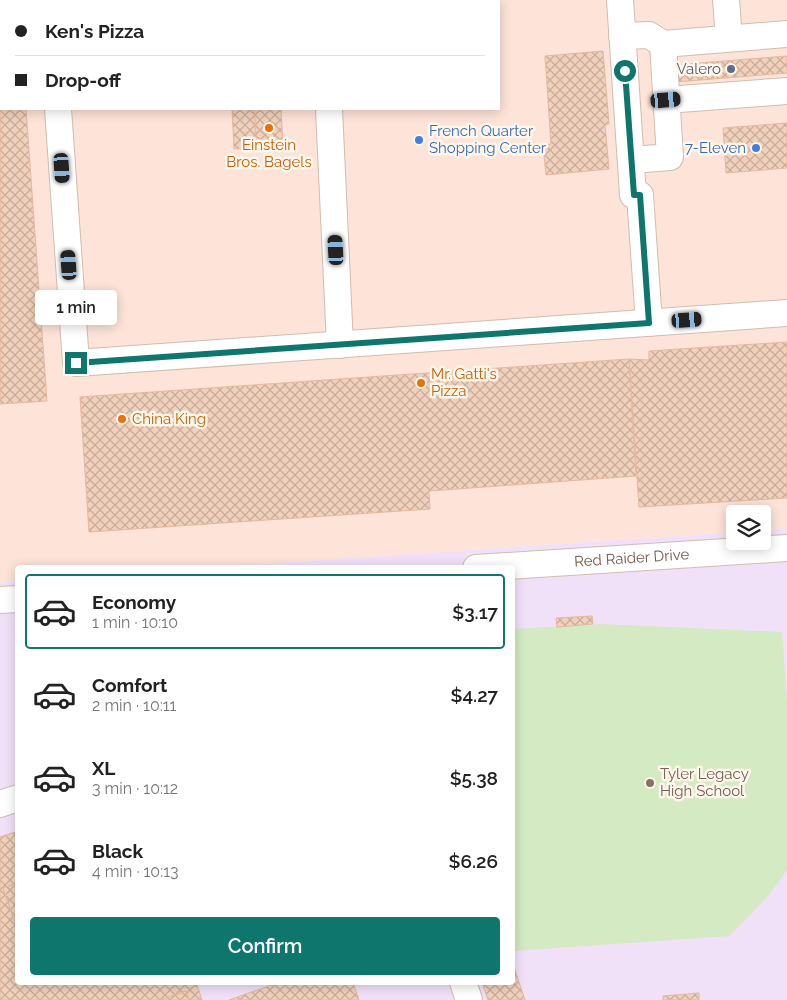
<!DOCTYPE html>
<meta charset="utf-8">
<style>
:root{--surface:#fff;--page:#f6f6f6;--text:#222;--muted:#767676;--line:#e0e0e0;--accent:#0f766e}
body{margin:0;font-family:Raleway,sans-serif;background:var(--page);color:var(--text);height:100vh;display:flex;flex-direction:column;font-size:19px;white-space:nowrap}
*{box-sizing:border-box;margin:0}
p{font-size:16px;color:var(--muted)}
.icon{flex:none;width:28px;height:28px;fill:none;stroke:currentColor;stroke-width:2;stroke-linecap:round;stroke-linejoin:round}
.map{position:relative;flex:1;overflow:hidden}
.details{position:absolute;left:15px;top:565px;width:500px;height:420px;display:flex;flex-direction:column;background:var(--surface);border-radius:5px;box-shadow:0 2px 12px #0003}
.details>*{flex:none}
.guide{position:absolute;left:0px;top:0px;width:500px;height:110px;box-shadow:0 2px 12px #0003;display:grid;align-content:center;height:110px;padding:0 15px;background:var(--surface)}
.controls{position:absolute;left:726px;top:505px;display:grid;gap:10px}
.controls a{display:grid;place-items:center;width:45px;height:45px;border-radius:5px;background:var(--surface);box-shadow:0 2px 12px #0003;font-size:25px}
.end{position:absolute;width:22px;height:22px;margin:-11px;border:6px solid #0f766e;background:#fff;box-shadow:0 0 0 2px #fff}
.from{border-radius:50%}
.bubble{position:absolute;height:35px;border-radius:5px;background:var(--surface);box-shadow:0 2px 12px #0003;font-size:16px;font-weight:600;line-height:35px;text-align:center}
.car{position:absolute;width:15px;height:30px;margin:-15px -8px;border-radius:6px;box-shadow:0 0 4px 1px #0007;background:linear-gradient(#222 24%,#8ab4d8 0 40%,#222 0 76%,#8ab4d8 0 86%,#222 0)}
.guide b{display:flex;align-items:center;gap:18px;height:48px;font-size:19px}
.guide b+b{border-top:1px solid var(--line)}
.guide i{width:12px;height:12px;background:var(--text)}
ul{padding:9px 0 0;list-style:none}
li{display:flex;align-items:center;gap:15px;height:75px;margin:0 10px 8px;padding:0 5px;border:2px solid transparent;border-radius:5px}
li div{flex:1}
li b{display:block;font-size:19px}
li em{font-style:normal;font-weight:600}
li.on{border-color:var(--accent)}
li>.icon{width:45px;height:45px;stroke-width:1.5}
.button{display:flex;gap:10px;margin-top:auto;padding:10px 15px}
.button a{flex:1;height:58px;border-radius:5px;background:var(--accent);color:#fff;font-size:20px;font-weight:600;line-height:58px;text-align:center}
.map>svg:first-child{display:block}
.commercial{fill:#fde3d8}
.education{fill:#f0e1f9}
.pitch{fill:#d3eac3}
.building{fill:url(#building-cross-hatch);stroke:#e5b89c}
.lines{fill:none;stroke-linecap:round;stroke-linejoin:round}
.minor-casing{stroke:#d0bdae;stroke-width:28}
.minor{stroke:#fff;stroke-width:26}
.route{stroke:#0f766e;stroke-width:6}
.service-dot{fill:#5c6f8a;stroke:#fff7eb;stroke-width:2}
.food-dot{fill:#e8710a;stroke:#fff7eb;stroke-width:2}
.shop-dot{fill:#3f7fe0;stroke:#fff7eb;stroke-width:2}
.education-dot{fill:#8d6e63;stroke:#fff7eb;stroke-width:2}
.labels{text-anchor:middle;dominant-baseline:central;stroke-width:5;stroke-linejoin:round;paint-order:stroke}
.service-label{font-size:15px;fill:#4e5e75;stroke:#fff7eb;text-anchor:end}
.shop-label{font-size:15px;fill:#366cbe;stroke:#fff7eb;text-anchor:start}
.food-label{font-size:15px;fill:#c56008;stroke:#fff7eb;text-anchor:start}
.street-label{font-size:15px;fill:#75594a;stroke:#fff7eb}
.education-label{font-size:15px;fill:#785e54;stroke:#fff7eb;text-anchor:start}
</style>
<div class="map">
<svg width="787" height="1000" viewBox="0 0 787 1000">
<defs>
<pattern id="building-cross-hatch" width="8" height="8" patternUnits="userSpaceOnUse" patternTransform="scale(1.25)"><rect width="8" height="8" fill="#f2d1bc"/><path d="M0 0l8 8M0 8l8-8" fill="none" stroke="#c9ad9b"/></pattern>
</defs>
<rect width="100%" height="100%" fill="#fcf3e4"/>
<!-- commercial -->
<path class="commercial" d="M296,0H787V528L763,530L762,514H735V532L218,567L18,568L17,581L0,583V20L1,109H499V1H278Z"/>
<!-- education -->
<path class="education" d="M787,528V1000H0V583L17,581L18,982H512V568L218,567L735,532V541H762L763,530Z"/>
<!-- pitch -->
<path class="pitch" d="M600,624L782,632L787,701V870L769,895L729,936L513,951L512,629Z"/>
<!-- building -->
<g class="building">
<path d="M603,51L609,124L605,125L609,169L546,175L543,145L551,144L545,56Z"/>
<path d="M787,56V73L676,82L674,65Z"/>
<path d="M0,83L1,109H26L47,401L0,404Z"/>
<path d="M232,109H254L257,148L234,149Z"/>
<path d="M254,109H281L283,146L257,148Z"/>
<path d="M787,123V168L726,173L723,128Z"/>
<path d="M787,342V498L639,507L629,359L649,360V351Z"/>
<path d="M629,359L636,476L429,491L430,509L89,532L80,397Z"/>
<path d="M592,616L593,624L557,627L556,618Z"/>
<path d="M18,831V883L3,888L18,931V982H196L202,1000H189L186,991L161,1000H0V837Z"/>
<path d="M18,883V931L3,888Z"/>
<path d="M515,970L525,1000H488L482,982H512V971Z"/>
<path d="M280,982H353L359,1000H229Z"/>
<path d="M186,991L189,1000H161Z"/>
<path d="M699,993V1000H663V996Z"/>
</g>
<g class="lines">
<defs>
<g id="minor">
<path d="M39,0V1"/>
<path d="M323,0V1"/>
<path d="M620,0L633,195H640L649,323"/>
<path d="M726,0L729,38"/>
<path d="M61,1L62,0"/>
<path d="M622,36L649,35L663,44"/>
<path d="M666,100L787,91"/>
<path d="M58,109L76,363L787,313"/>
<path d="M329,109L340,345"/>
<path d="M632,160L670,157L663,44L787,34"/>
<path id="s1" d="M476,568L787,548"/>
<path d="M0,600L18,599"/>
<path d="M0,804L18,798"/>
<path d="M463,982L469,1000"/>
</g>
</defs>
<!-- minor casing -->
<use href="#minor" class="minor-casing"/>
<!-- minor -->
<use href="#minor" class="minor"/>
</g>
<g class="lines">
<!-- route -->
<path class="route" d="M76,363L649,323L640,195H634L625,71"/>
</g>
<!-- markers -->
<circle class="service-dot" cx="731" cy="69" r="5"/>
<g class="food-dot">
<circle cx="269" cy="128" r="5"/>
<circle cx="421" cy="383" r="5"/>
<circle cx="122" cy="419" r="5"/>
</g>
<g class="shop-dot">
<circle cx="419" cy="140" r="5"/>
<circle cx="756" cy="148" r="5"/>
</g>
<circle class="education-dot" cx="650" cy="783" r="5"/>
<g class="labels">
<!-- service labels -->
<g class="service-label">
<text x="721" y="69">Valero</text>
</g>
<!-- shop labels -->
<g class="shop-label">
<text x="429" y="131">French Quarter<tspan x="429" dy="17">Shopping Center</tspan></text>
<text x="746" y="148" text-anchor="end">7-Eleven</text>
</g>
<!-- food labels -->
<g class="food-label">
<text x="269" y="145" text-anchor="middle">Einstein<tspan x="269" dy="17">Bros. Bagels</tspan></text>
<text x="431" y="374">Mr. Gatti's<tspan x="431" dy="17">Pizza</tspan></text>
<text x="132" y="419">China King</text>
</g>
<!-- street labels -->
<g class="street-label">
<text stroke="none"><textPath href="#s1" startOffset="156">Red Raider Drive</textPath></text>
</g>
<!-- education labels -->
<g class="education-label">
<text x="660" y="774">Tyler Legacy<tspan x="660" dy="17">High School</tspan></text>
</g>
</g>
</svg>
<div class="controls">
<a><svg class="icon" aria-label="layers" viewBox="0 0 24 24"><path d="M12 4l9 5-9 5-9-5zM3 14l9 5 9-5"/></svg></a>
</div>
<i class="end from" style="left:625px;top:71px"></i>
<i class="end" style="left:76px;top:363px"></i>
<div class="bubble" style="left:35px;top:290px;width:82px">1 min</div>
<i class="car" style="left:666px;top:100px;rotate:85deg"></i>
<i class="car" style="left:62px;top:168px;rotate:176deg"></i>
<i class="car" style="left:336px;top:250px;rotate:357deg"></i>
<i class="car" style="left:69px;top:265px;rotate:356deg"></i>
<i class="car" style="left:687px;top:320px;rotate:86deg"></i>
<div class="guide">
<b><i class="from"></i>Ken's Pizza</b>
<b><i></i>Drop-off</b>
</div>
<section class="details">
<ul>
<li class="on"><svg class="icon" aria-label="car" viewBox="0 0 24 24"><path d="M5 17H2v-5l4-1 3-4h7l3 4 3 1v5h-3M9 17h6M6 11h13"/><circle cx="7" cy="17" r="2"/><circle cx="17" cy="17" r="2"/></svg><div><b>Economy</b><p>1 min · 10:10</p></div><em>$3.17</em></li>
<li><svg class="icon" aria-label="car" viewBox="0 0 24 24"><path d="M5 17H2v-5l4-1 3-4h7l3 4 3 1v5h-3M9 17h6M6 11h13"/><circle cx="7" cy="17" r="2"/><circle cx="17" cy="17" r="2"/></svg><div><b>Comfort</b><p>2 min · 10:11</p></div><em>$4.27</em></li>
<li><svg class="icon" aria-label="car" viewBox="0 0 24 24"><path d="M5 17H2v-5l4-1 3-4h7l3 4 3 1v5h-3M9 17h6M6 11h13"/><circle cx="7" cy="17" r="2"/><circle cx="17" cy="17" r="2"/></svg><div><b>XL</b><p>3 min · 10:12</p></div><em>$5.38</em></li>
<li><svg class="icon" aria-label="car" viewBox="0 0 24 24"><path d="M5 17H2v-5l4-1 3-4h7l3 4 3 1v5h-3M9 17h6M6 11h13"/><circle cx="7" cy="17" r="2"/><circle cx="17" cy="17" r="2"/></svg><div><b>Black</b><p>4 min · 10:13</p></div><em>$6.26</em></li>
</ul>
<div class="button"><a>Confirm</a></div>
</section>
</div>
